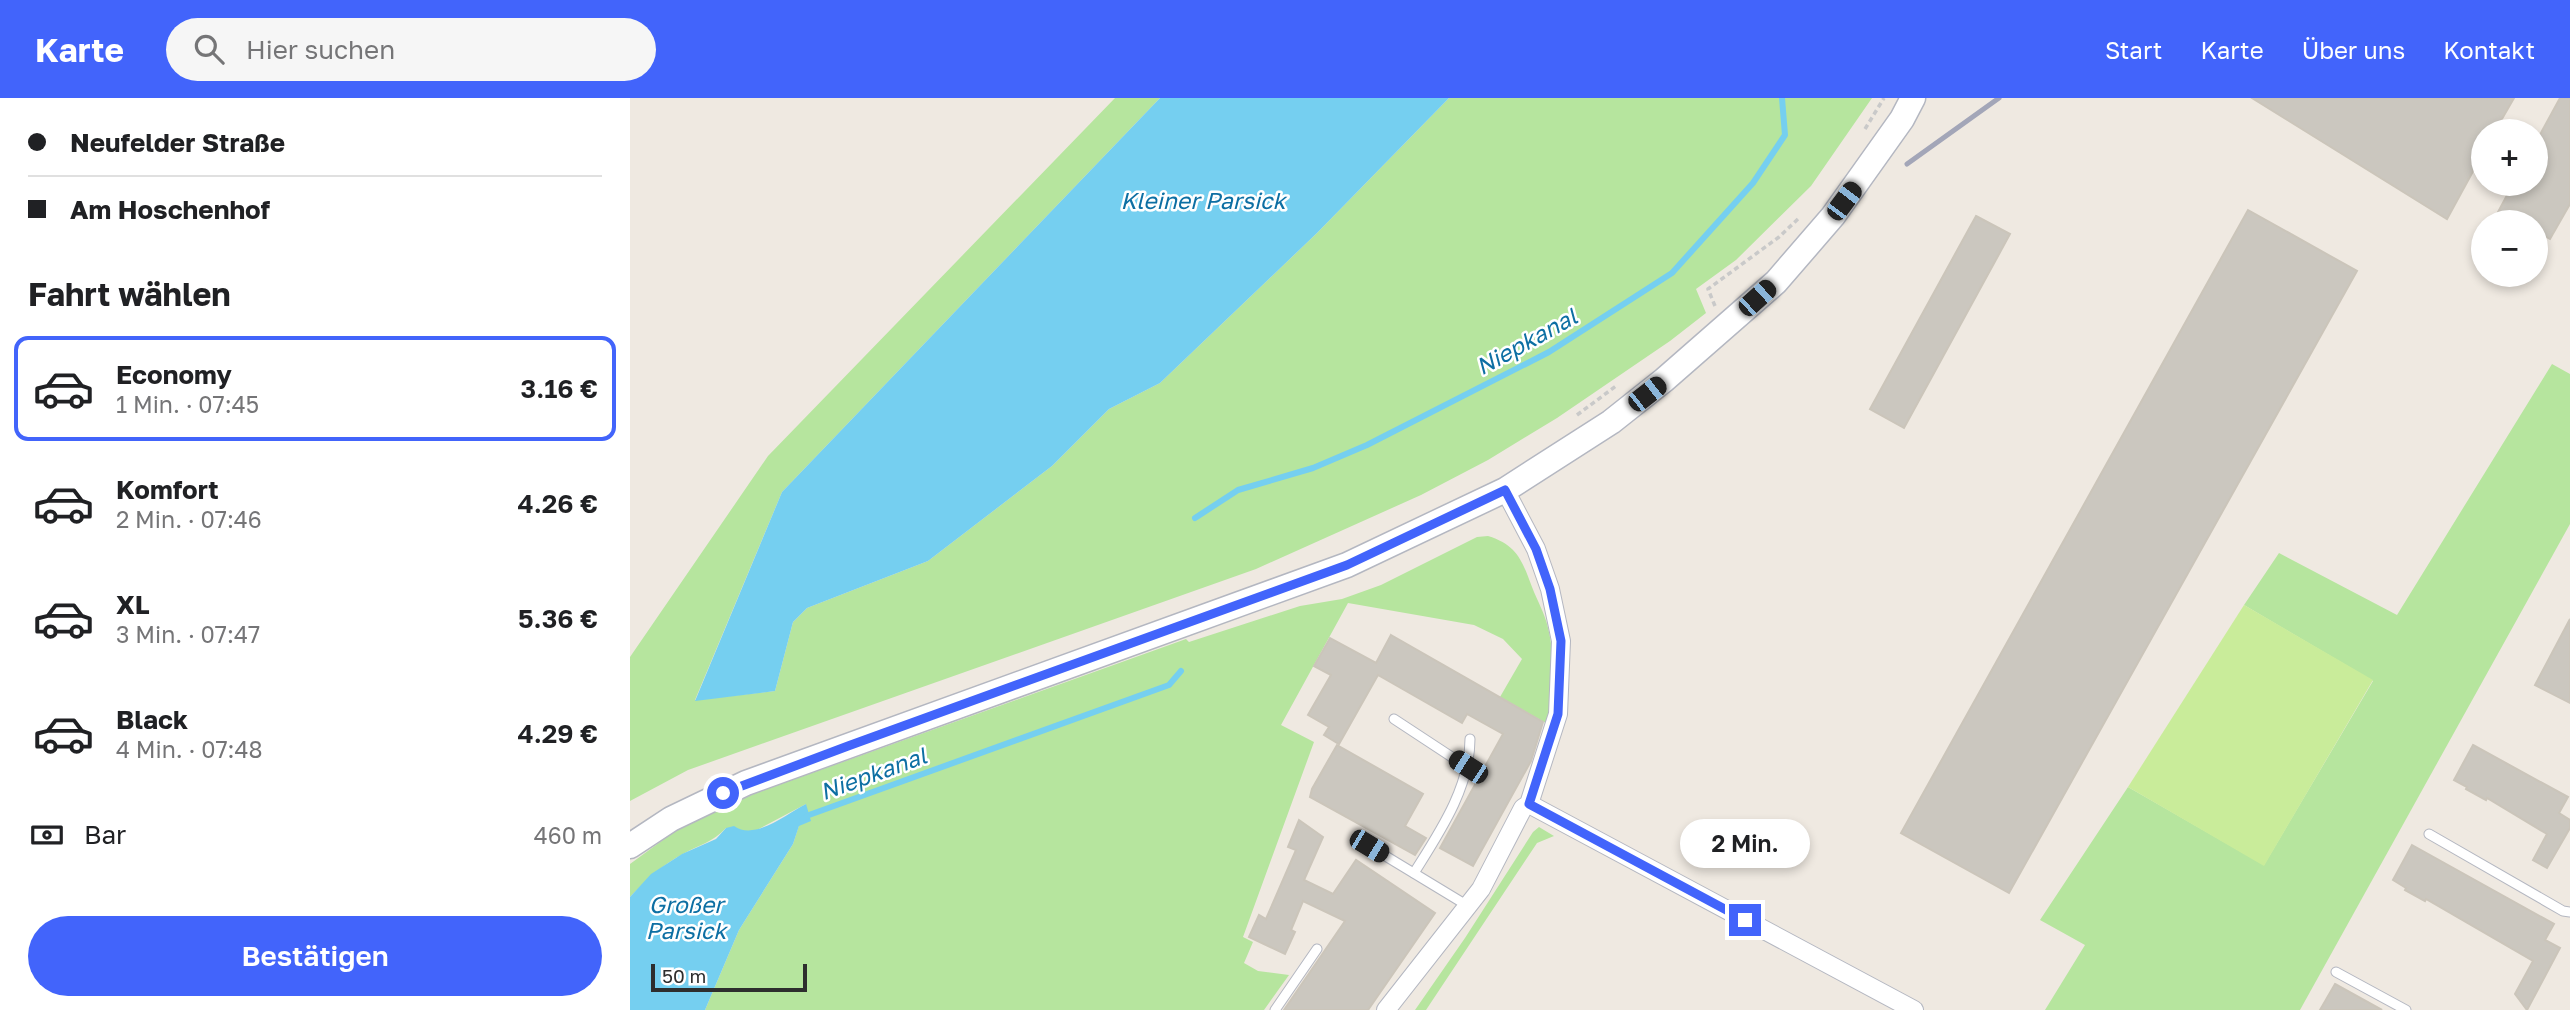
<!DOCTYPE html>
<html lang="de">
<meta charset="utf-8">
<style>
:root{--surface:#fff;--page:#f6f6f6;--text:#202124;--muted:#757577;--line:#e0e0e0;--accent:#4264fb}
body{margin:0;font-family:"Golos Text",sans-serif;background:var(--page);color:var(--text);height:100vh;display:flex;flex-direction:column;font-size:26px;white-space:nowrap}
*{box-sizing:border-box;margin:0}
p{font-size:23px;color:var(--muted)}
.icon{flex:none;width:38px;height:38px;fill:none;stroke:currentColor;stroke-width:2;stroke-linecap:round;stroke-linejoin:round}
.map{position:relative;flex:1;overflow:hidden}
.drawer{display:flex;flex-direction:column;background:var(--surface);width:630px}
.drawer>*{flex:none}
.guide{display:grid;align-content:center;height:154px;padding:0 28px;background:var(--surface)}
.fabs{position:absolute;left:1841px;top:21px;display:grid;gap:14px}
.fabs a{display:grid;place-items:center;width:77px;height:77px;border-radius:50%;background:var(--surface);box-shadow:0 4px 10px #0003;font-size:35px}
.scale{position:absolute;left:21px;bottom:18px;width:156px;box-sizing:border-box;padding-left:7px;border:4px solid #2e2e2e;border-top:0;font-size:19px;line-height:24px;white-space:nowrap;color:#2e2e2e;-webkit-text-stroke:5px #fff;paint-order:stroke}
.end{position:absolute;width:32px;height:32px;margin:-16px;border:9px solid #4264fb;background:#fff;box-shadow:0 0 0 4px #fff}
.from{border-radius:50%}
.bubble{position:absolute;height:49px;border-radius:24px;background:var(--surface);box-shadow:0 4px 10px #0003;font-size:23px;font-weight:600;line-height:49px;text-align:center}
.car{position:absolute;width:21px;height:42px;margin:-21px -10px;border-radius:9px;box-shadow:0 0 5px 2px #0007;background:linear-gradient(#222 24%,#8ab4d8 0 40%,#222 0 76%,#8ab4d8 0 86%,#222 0)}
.guide b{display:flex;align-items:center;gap:24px;height:66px;font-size:26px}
.guide b+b{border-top:2px solid var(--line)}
.guide i{width:18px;height:18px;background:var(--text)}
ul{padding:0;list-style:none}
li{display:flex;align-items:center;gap:21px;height:105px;margin:0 14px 10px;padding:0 14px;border:4px solid transparent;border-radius:14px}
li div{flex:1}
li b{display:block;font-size:26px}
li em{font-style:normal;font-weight:600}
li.on{border-color:var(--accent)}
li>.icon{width:63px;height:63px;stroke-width:1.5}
h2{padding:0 28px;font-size:32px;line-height:84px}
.pay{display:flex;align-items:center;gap:18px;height:77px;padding:0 28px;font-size:26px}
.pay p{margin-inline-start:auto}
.cta{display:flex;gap:14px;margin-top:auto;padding:14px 28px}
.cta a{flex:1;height:80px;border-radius:42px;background:var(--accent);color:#fff;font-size:28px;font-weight:600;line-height:80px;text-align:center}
header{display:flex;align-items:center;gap:42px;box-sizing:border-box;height:98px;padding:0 35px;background:var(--accent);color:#fff}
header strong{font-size:33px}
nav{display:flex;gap:38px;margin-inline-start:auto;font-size:24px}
.search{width:490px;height:63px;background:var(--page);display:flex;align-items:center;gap:18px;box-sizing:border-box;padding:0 24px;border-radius:38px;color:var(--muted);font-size:26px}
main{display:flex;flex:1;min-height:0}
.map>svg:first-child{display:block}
.green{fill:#b6e59e}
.pitch{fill:#c9ec9a}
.water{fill:#75cff0}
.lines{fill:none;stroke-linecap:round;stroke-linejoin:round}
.stream{stroke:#75cff0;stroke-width:6}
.building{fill:#cbc7bf;stroke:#cbc5ba;stroke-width:2}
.service-casing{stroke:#b4b7c1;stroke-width:11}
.minor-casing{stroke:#b4b7c1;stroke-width:20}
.secondary-casing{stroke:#b4b7c1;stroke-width:27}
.path{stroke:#c9c9c9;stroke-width:3.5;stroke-dasharray:5 3.5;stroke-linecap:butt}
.service{stroke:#fff;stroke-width:9}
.minor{stroke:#fff;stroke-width:18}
.secondary{stroke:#fff;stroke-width:24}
.rail{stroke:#a3a6b8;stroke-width:5}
.route{stroke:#4264fb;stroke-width:9}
.labels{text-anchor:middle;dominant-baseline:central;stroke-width:5;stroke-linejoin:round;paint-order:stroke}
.water-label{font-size:23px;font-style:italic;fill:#0d6fa3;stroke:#fff}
</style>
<header>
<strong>Karte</strong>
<div class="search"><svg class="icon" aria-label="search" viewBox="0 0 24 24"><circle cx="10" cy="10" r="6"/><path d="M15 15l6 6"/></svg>Hier suchen</div>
<nav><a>Start</a><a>Karte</a><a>Über uns</a><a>Kontakt</a></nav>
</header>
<main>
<section class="drawer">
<div class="guide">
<b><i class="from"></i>Neufelder Straße</b>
<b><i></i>Am Hoschenhof</b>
</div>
<h2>Fahrt wählen</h2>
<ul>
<li class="on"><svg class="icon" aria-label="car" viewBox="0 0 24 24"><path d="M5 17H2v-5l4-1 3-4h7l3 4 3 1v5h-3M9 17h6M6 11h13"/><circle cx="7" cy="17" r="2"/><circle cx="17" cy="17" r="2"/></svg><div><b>Economy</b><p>1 Min. · 07:45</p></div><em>3.16 €</em></li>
<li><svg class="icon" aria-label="car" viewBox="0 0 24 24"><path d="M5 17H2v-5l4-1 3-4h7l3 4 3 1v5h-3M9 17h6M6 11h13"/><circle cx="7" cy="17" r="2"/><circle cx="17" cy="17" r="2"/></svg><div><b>Komfort</b><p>2 Min. · 07:46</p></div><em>4.26 €</em></li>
<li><svg class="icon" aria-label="car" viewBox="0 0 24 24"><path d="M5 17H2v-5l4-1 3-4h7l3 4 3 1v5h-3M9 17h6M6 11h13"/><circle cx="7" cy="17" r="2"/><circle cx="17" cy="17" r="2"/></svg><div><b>XL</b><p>3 Min. · 07:47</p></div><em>5.36 €</em></li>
<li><svg class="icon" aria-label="car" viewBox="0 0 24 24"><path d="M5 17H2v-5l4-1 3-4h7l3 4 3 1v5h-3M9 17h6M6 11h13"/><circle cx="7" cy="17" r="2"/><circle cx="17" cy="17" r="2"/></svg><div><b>Black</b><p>4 Min. · 07:48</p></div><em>4.29 €</em></li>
</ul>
<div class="pay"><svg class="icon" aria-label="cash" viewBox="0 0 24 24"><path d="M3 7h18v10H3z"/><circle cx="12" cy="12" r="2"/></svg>Bar<p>460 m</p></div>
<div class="cta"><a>Bestätigen</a></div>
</section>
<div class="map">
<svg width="1940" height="912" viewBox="0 0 1940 912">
<rect width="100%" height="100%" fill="#efe9e1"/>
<!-- green -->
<g class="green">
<path d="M485,0H530L152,394L65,602L145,593L163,524L177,510L298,463L422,368L479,311L530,285L687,135L819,0H1242L1181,88L1106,162L1066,191L1076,215L1040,243L927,320L858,362L791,397L626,471L58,672L0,703V559L138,358Z"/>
<path d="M1922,266L1940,276V426L1670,912H1415L1455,847L1410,822L1498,689L1634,767L1743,583L1614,507L1649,455L1767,517Z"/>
<path d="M858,438C887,447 892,462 902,489C907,502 915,516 918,530C926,561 922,596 921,628L870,599L892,561L873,541L844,527L718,505L651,627L684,644L613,839L623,844L614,865L628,873L659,877L634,912H75L109,832L163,746L176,706L125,733L111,734L96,730C83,744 69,747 53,756C32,767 16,782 0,799V766L52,728L126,695L556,541L559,544L670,508L712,501L751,487L847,439Z"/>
<path d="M909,729L924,738L907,745L796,912H785L835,840L903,734Z"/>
</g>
<!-- pitch -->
<path class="pitch" d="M1614,507L1743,582L1634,768L1498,689Z"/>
<!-- water -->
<g class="water">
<path d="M530,0H819L687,135L530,285L479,311L422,368L298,463L177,510L163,524L145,593L65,603L152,394Z"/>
<path d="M176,706L181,723L169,728L163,746L109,832L75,912H0V799L21,776L52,756L86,741L96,730L104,728C125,743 156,716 176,706Z"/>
</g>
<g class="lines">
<!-- stream -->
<g class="stream">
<path d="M565,420L608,392L683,370L737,347L919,254L1042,175L1123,85L1155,37L1152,0"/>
<path d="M173,721L179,717L539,587L551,573"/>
</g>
</g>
<!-- building -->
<g class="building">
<path d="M1622,0H1884L1865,33H1853V55L1817,121Z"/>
<path d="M1930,0H1940V106L1920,141L1906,133V124H1888L1868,114L1883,86H1906V44Z"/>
<path d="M1618,112L1727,173L1379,795L1271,735Z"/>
<path d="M1346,118L1380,136L1274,330L1240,311Z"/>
<path d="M1940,521V605L1905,587Z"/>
<path d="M761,537L913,624L901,663L843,768L810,750L873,636L837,616L832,625L748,577L709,646L694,637L699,629L678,617L701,577L684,568L700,540L746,565Z"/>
<path d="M707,647L793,696L775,728L796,740L785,757L680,699L682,691Z"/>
<path d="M1843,647L1938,699L1929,715L1940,722V730L1917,770L1903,762L1917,736L1857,700L1856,702L1836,691L1837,689L1824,682Z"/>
<path d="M669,722L693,739L674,782L703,796L726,762L805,815L738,912H654L715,823L673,803L661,832L665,834L655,856L619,839L629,817L636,821L666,752L658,749Z"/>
<path d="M1782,747L1924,826L1915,842L1930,850L1897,912L1885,896L1903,863L1796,801L1795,803L1775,792L1776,790L1763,782Z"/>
<path d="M1705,886L1752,912H1690Z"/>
</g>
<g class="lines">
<defs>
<g id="service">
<path d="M764,621L837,669"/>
<path d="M1799,736L1933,813L1940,814"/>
<path d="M739,748L838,808"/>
<path d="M784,775C809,735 840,690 840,641"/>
<path d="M1706,874L1776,912"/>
<path d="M645,912L687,851"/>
</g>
<g id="minor">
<path d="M899,706L1284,912"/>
<path d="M756,912L851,791L893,710L899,706L928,616L931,543L920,491L906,451L875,392"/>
</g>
<path id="secondary" d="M0,748L41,721L116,685L717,467L875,392L981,324L1034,282L1146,184L1203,118L1272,21L1283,0"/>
</defs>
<!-- service casing -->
<use href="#service" class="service-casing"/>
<!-- minor casing -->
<use href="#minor" class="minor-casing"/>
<!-- secondary casing -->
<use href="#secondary" class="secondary-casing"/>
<!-- path -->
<g class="path">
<path d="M1235,31L1254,0"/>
<path d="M1085,208L1078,191L1149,139L1168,121"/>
<path d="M947,317L986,288"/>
</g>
<!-- service -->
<use href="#service" class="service"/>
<!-- minor -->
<use href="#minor" class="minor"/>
<!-- secondary -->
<use href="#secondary" class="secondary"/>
<!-- rail -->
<path class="rail" d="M1277,66L1369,0"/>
</g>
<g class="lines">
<!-- route -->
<path class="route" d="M93,695L218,648L717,467L875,392L906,451L920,491L931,543L928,616L899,706L1115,822"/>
</g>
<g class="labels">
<!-- water labels -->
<g class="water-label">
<text x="573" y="102">Kleiner Parsick</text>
<text transform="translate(896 243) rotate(-29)">Niepkanal</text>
<text transform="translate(243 675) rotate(-20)">Niepkanal</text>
<text x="56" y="806">Großer<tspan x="56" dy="26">Parsick</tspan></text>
</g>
</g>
</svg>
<div class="fabs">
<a>+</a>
<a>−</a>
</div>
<div class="scale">50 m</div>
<i class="end from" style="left:93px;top:695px"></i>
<i class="end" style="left:1115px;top:822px"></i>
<div class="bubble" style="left:1050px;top:721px;width:130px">2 Min.</div>
<i class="car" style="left:1214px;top:103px;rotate:37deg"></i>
<i class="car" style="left:1127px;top:200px;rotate:48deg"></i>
<i class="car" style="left:1017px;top:296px;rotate:52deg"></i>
<i class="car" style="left:838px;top:669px;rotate:303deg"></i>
<i class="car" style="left:739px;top:748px;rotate:121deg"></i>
</div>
</main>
